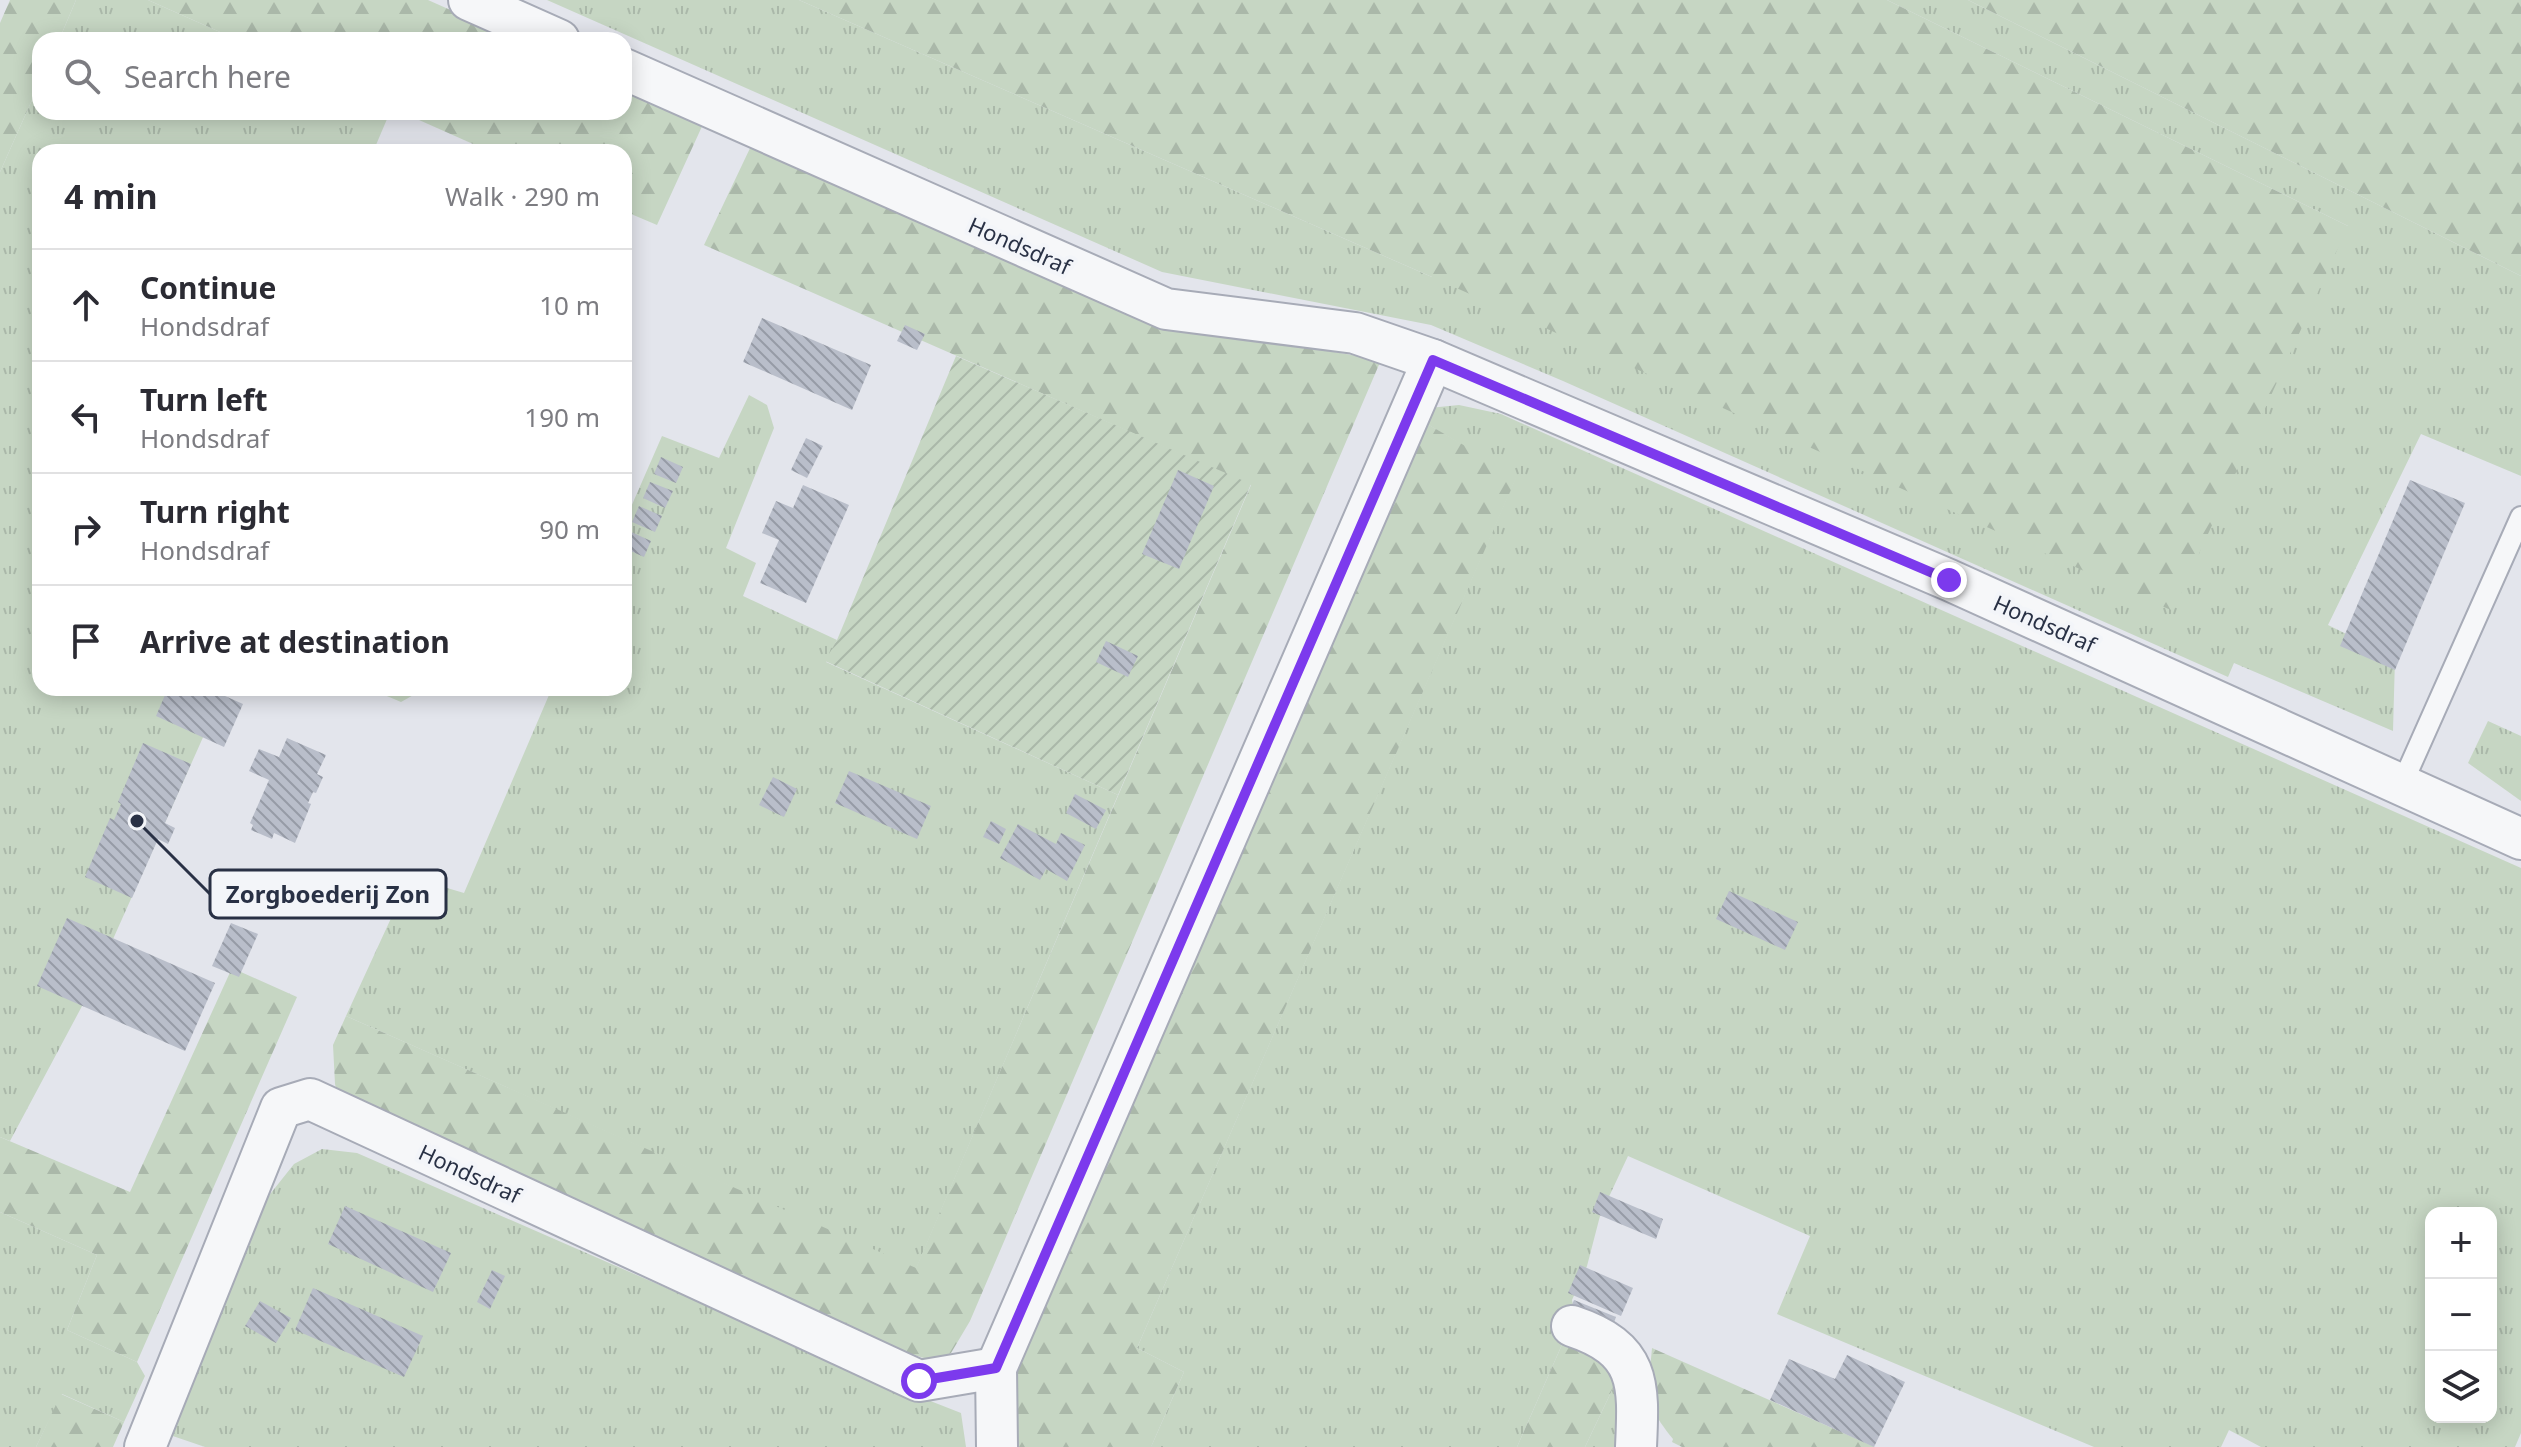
<!DOCTYPE html>
<html lang="en">
<head>
<meta charset="utf-8">
<style>
	:root { --surface:#fff; --page:#f2f2f3; --text:#2b2b33; --muted:#7c7c81; --line:#e1e1e2 }
	body { margin:0; font-family:"Noto Sans",sans-serif; background:var(--page); color:var(--text) }
	.controls { position:absolute; right:24px; bottom:24px; display:grid; overflow:hidden; border-radius:16px; box-shadow:0 4px 20px #0003 }
	.controls button { width:72px; height:72px; display:grid; place-items:center; padding:0; border:0; border-bottom:2px solid var(--line); background:var(--surface); color:var(--text); font:40px sans-serif }
	.stop { position:absolute; width:24px; height:24px; margin:-18px; border:6px solid #7c3aed; border-radius:50%; background:#fff }
	.stop.end { background:#7c3aed; border-color:#fff; box-shadow:0 2px 8px #0008 }
	.list { margin:0; padding:0; list-style:none }
	h2 { display:flex; justify-content:space-between; align-items:center; height:104px; margin:0; padding:0 32px; font-size:34px }
	h2 small { font-size:26px; font-weight:400; color:var(--muted) }
	.list li { display:grid; grid-template-columns:52px 1fr auto; gap:24px; align-items:center; box-sizing:border-box; height:112px; padding:0 32px; border-top:2px solid var(--line) }
	.list b { display:block; font-size:30px; white-space:nowrap }
	.list p { margin:0; font-size:26px; white-space:nowrap; color:var(--muted) }
	.list em { font-size:26px; font-style:normal; color:var(--muted) }
	.icon { flex:none; width:44px; height:44px; fill:none; stroke:currentColor; stroke-width:2; stroke-linecap:round; stroke-linejoin:round }
	.map { position:relative; flex:none; width:2521px; height:1447px; overflow:hidden }
	.search { position:absolute; background:var(--surface); box-shadow:0 4px 20px #0003; left:32px; top:32px; width:600px; height:88px; display:flex; align-items:center; gap:20px; box-sizing:border-box; padding:0 28px; border-radius:24px; color:var(--muted); font-size:30px }
	.panel { position:absolute; background:var(--surface); box-shadow:0 4px 20px #0003; left:32px; top:144px; width:600px; height:552px; border-radius:24px }
	.map>svg:first-child { display:block }
	.grass { fill:url(#grass-tufts); fill-rule:evenodd }
	.forest { fill:url(#forest-firs) }
	.garden { fill:url(#garden-furrows) }
	.building { fill:url(#building-back-hatch) }
	.lines { fill:none; stroke-linecap:round; stroke-linejoin:round }
	.lane-casing { stroke:#a7abb7; stroke-width:24 }
	.street-casing { stroke:#a7abb7; stroke-width:44 }
	.lane { stroke:#f6f7f9; stroke-width:20 }
	.street { stroke:#f6f7f9; stroke-width:40 }
	.route { stroke:#7c3aed; stroke-width:10 }
	.labels { text-anchor:middle; dominant-baseline:central; stroke-width:8; stroke-linejoin:round; paint-order:stroke }
	.street-label { font-size:22px; fill:#293145; stroke:#f3f5f9 }
	.leader { fill:none; stroke:#293145; stroke-width:3 }
	.callout-dot { fill:#293145; stroke:#f3f5f9; stroke-width:3 }
	.callout { fill:#f3f5f9; stroke:#293145; stroke-width:3 }
	.callout-label { font-size:24px; text-anchor:middle; font-weight:bold; fill:#293145 }
</style>
</head>
<body>
<div class="map">
<svg width="2521" height="1447" viewBox="0 0 2521 1447">
	<defs>
		<pattern id="grass-tufts" width="24" height="20" patternUnits="userSpaceOnUse" patternTransform="scale(2)"><rect width="24" height="20" fill="#c6d6c3"/><path d="M3 7l-1-3M5 7V3M7 7l1-3M15 17l-1-3M17 17v-4M19 17l1-3" fill="none" stroke="#aab8a9"/></pattern>
		<pattern id="forest-firs" width="22" height="20" patternUnits="userSpaceOnUse" patternTransform="scale(2)"><rect width="22" height="20" fill="#c6d6c3"/><path d="M5 1l3.5 6h-7zM16 11l3.5 6h-7z" fill="#aab8a9"/></pattern>
		<pattern id="garden-furrows" width="10" height="10" patternUnits="userSpaceOnUse" patternTransform="scale(2)"><rect width="10" height="10" fill="#c6d6c3"/><path d="M-1 1l2-2M0 10L10 0M9 11l2-2" fill="none" stroke="#aab8a9"/></pattern>
		<pattern id="building-back-hatch" width="6" height="6" patternUnits="userSpaceOnUse" patternTransform="scale(2)"><rect width="6" height="6" fill="#b9beca"/><path d="M-1 5l2 2M0 0l6 6M5-1l2 2" fill="none" stroke="#969ba6"/></pattern>
	</defs>
	<rect width="100%" height="100%" fill="#e3e5ec"/>
	<!-- grass -->
	<g class="grass">
		<polygon points="76,0 148,0 238,40 59,40"/>
		<polygon points="547,0 799,0 1432,277 2348,226 1887,0 1968,0 2521,276 2521,476 2421,434 2328,625 2395,658 2393,731 2234,663 2228,677 1563,381 1431,325 1162,272"/>
		<polygon points="40,82 40,112 390,112 373,152 40,152 40,688 225,688 89,993 10,1141 0,1137 0,172"/>
		<polygon points="749,395 767,405 774,428 726,548 756,563 743,596 837,640 826,662 1118,795 916,1269 346,1016 410,877 464,893 552,688 624,688 624,523 662,436 719,458"/>
		<path d="M1459 405 1501 414 2521 868V1433L2515 1447H2261L2229 1430 2221 1447H2094L1777 1314 1810 1236 1628 1156 1600 1216 1587 1266 1572 1300 1575 1315 1517 1447H1151L1184 1372 1137 1348 1516 477 1417 418 1429 408ZM2431 1213H2491V1417H2431Z"/>
		<polygon points="368,688 426,688 401,702"/>
		<polygon points="2488,721 2521,736 2521,801 2468,763"/>
		<polygon points="322,1149 357,1153 882,1382 961,1413 966,1447 205,1447 161,1432 267,1198 294,1164"/>
		<polygon points="0,1212 97,1255 67,1330 137,1362 145,1376 124,1422 62,1394 36,1447 0,1447"/>
		<polygon points="1614,1386 1624,1447 1585,1447"/>
	</g>
	<!-- forest -->
	<g class="forest">
		<polygon points="10,0 76,0 59,40 40,40 40,82 0,172 0,23"/>
		<polygon points="148,0 428,0 518,40 238,40"/>
		<polygon points="799,0 1887,0 2348,226 2173,611 1432,277"/>
		<polygon points="1968,0 2521,0 2521,276"/>
		<polygon points="624,87 704,122 657,225 624,211 624,152 491,152 401,112 624,112"/>
		<polygon points="752,144 1153,321 1381,360 970,1321 951,1353 934,1361 897,1350 339,1099 335,1084 333,1045 346,1016 916,1268 1251,485 704,245"/>
		<polygon points="1417,418 1517,476 1137,1348 1184,1372 1151,1447 1014,1447 1006,1394"/>
		<polygon points="232,968 297,997 137,1362 67,1330 97,1255 0,1212 0,1137 130,1192"/>
		<polygon points="1575,1315 1626,1337 1614,1386 1585,1447 1517,1447"/>
		<path d="M1652 1348 1875 1447H1682L1672 1442 1673 1439C1643 1402 1648 1393 1652 1348Z"/>
		<polygon points="61,1394 124,1422 113,1447 36,1447"/>
	</g>
	<!-- garden -->
	<polygon class="garden" points="956,356 1251,484 1118,795 825,661 837,640"/>
	<!-- building -->
	<g class="building">
		<polygon points="762,318 871,365 852,410 743,362"/>
		<polygon points="905,325 925,334 917,350 897,341"/>
		<polygon points="806,438 823,446 807,478 791,470"/>
		<polygon points="661,457 683,467 676,483 654,474"/>
		<polygon points="1178,470 1214,486 1179,569 1142,554"/>
		<polygon points="2410,480 2465,503 2395,670 2340,646"/>
		<polygon points="650,482 673,491 665,508 643,498"/>
		<polygon points="803,485 849,505 806,603 760,583 779,540 762,533 776,501 793,508"/>
		<polygon points="639,506 662,516 655,532 632,522"/>
		<polygon points="629,531 651,541 644,557 624,548"/>
		<polygon points="1106,641 1138,656 1128,677 1096,662"/>
		<polygon points="168,688 207,688 243,704 224,747 156,716"/>
		<polygon points="287,738 326,755 317,774 323,777 316,793 313,792 308,803 311,804 295,843 274,833 272,839 251,830 253,825 250,823 269,780 249,771 259,749 279,757"/>
		<polygon points="143,743 191,764 165,823 175,828 168,844 158,839 132,898 85,877 110,818 114,820 121,804 118,802"/>
		<polygon points="849,771 931,806 917,839 835,803"/>
		<polygon points="773,777 797,789 784,817 759,805"/>
		<polygon points="1075,794 1106,810 1096,829 1066,813"/>
		<polygon points="991,821 1006,829 999,844 983,837"/>
		<polygon points="1018,824 1056,844 1061,833 1085,845 1067,881 1046,869 1040,880 1000,858"/>
		<polygon points="1729,891 1798,922 1785,950 1716,919"/>
		<polygon points="67,918 215,983 185,1051 37,986"/>
		<polygon points="231,923 258,934 239,977 212,966"/>
		<polygon points="1600,1192 1663,1219 1656,1239 1592,1212"/>
		<polygon points="345,1206 451,1253 433,1292 328,1244"/>
		<polygon points="1580,1265 1633,1288 1621,1316 1568,1293"/>
		<polygon points="492,1270 505,1276 490,1309 477,1302"/>
		<polygon points="313,1288 423,1336 404,1377 295,1330"/>
		<polygon points="1574,1300 1616,1317 1611,1331 1568,1314"/>
		<polygon points="260,1301 291,1318 276,1343 245,1326"/>
		<polygon points="1847,1355 1905,1382 1874,1447 1770,1400 1789,1359 1835,1379"/>
	</g>
	<g class="lines">
		<defs>
			<polyline id="lane" points="2402,784 2521,517"/>
			<g id="street">
				<polyline points="469,0 559,40"/>
				<polyline points="624,69 1166,309 1355,333 1433,360 1949,580 2521,839"/>
				<path d="M1572 1326C1641 1349 1639 1383 1636 1447"/>
				<polyline points="996,1368 1433,360"/>
				<polyline points="145,1447 281,1108 310,1099 919,1381 996,1368 997,1447"/>
			</g>
		</defs>
		<!-- lane casing -->
		<use href="#lane" class="lane-casing"/>
		<!-- street casing -->
		<use href="#street" class="street-casing"/>
		<!-- lane -->
		<use href="#lane" class="lane"/>
		<!-- street -->
		<use href="#street" class="street"/>
	</g>
	<g class="lines">
		<!-- route -->
		<polyline class="route" points="919,1381 996,1368 1433,360 1949,580"/>
	</g>
	<g class="labels">
		<!-- street labels -->
		<g class="street-label">
			<text transform="translate(1020 245) rotate(24)">Hondsdraf</text>
			<text transform="translate(2045 623) rotate(24)">Hondsdraf</text>
			<text transform="translate(470 1173) rotate(25)">Hondsdraf</text>
		</g>
	</g>
	<!-- callouts -->
	<path class="leader" d="M137 821L210 894"/>
	<circle class="callout-dot" cx="137" cy="821" r="8"/>
	<rect class="callout" x="210" y="870" width="236" height="48" rx="8"/>
	<g class="callout-label">
		<text x="328" y="903">Zorgboederij Zon</text>
	</g>
</svg>
<div class="controls">
<button>+</button>
<button>−</button>
<button><svg class="icon" aria-label="layers" viewBox="0 0 24 24"><path d="M12 4l9 5-9 5-9-5zM3 14l9 5 9-5"/></svg></button>
</div>
<div class="stop" style="left:919px;top:1381px"></div>
<div class="stop end" style="left:1949px;top:580px"></div>
<div class="search"><svg class="icon" aria-label="search" viewBox="0 0 24 24"><circle cx="10" cy="10" r="6"/><path d="M15 15l6 6"/></svg>Search here</div>
<section class="panel">
<h2>4 min<small>Walk · 290 m</small></h2>
<ul class="list">
<li><svg class="icon" aria-label="ahead" viewBox="0 0 24 24"><path d="M12 20V5M6 11l6-6 6 6"/></svg><div><b>Continue</b><p>Hondsdraf</p></div><em>10 m</em></li>
<li><svg class="icon" aria-label="left" viewBox="0 0 24 24"><path d="M17 20v-9H6M10 6l-5 5 5 5"/></svg><div><b>Turn left</b><p>Hondsdraf</p></div><em>190 m</em></li>
<li><svg class="icon" aria-label="right" viewBox="0 0 24 24"><path d="M7 20v-9h11M14 6l5 5-5 5"/></svg><div><b>Turn right</b><p>Hondsdraf</p></div><em>90 m</em></li>
<li><svg class="icon" aria-label="arrive" viewBox="0 0 24 24"><path d="M6 21V4h12l-3 4 3 4H6"/></svg><div><b>Arrive at destination</b></div></li>
</ul>
</section>
</div>
</body>
</html>
